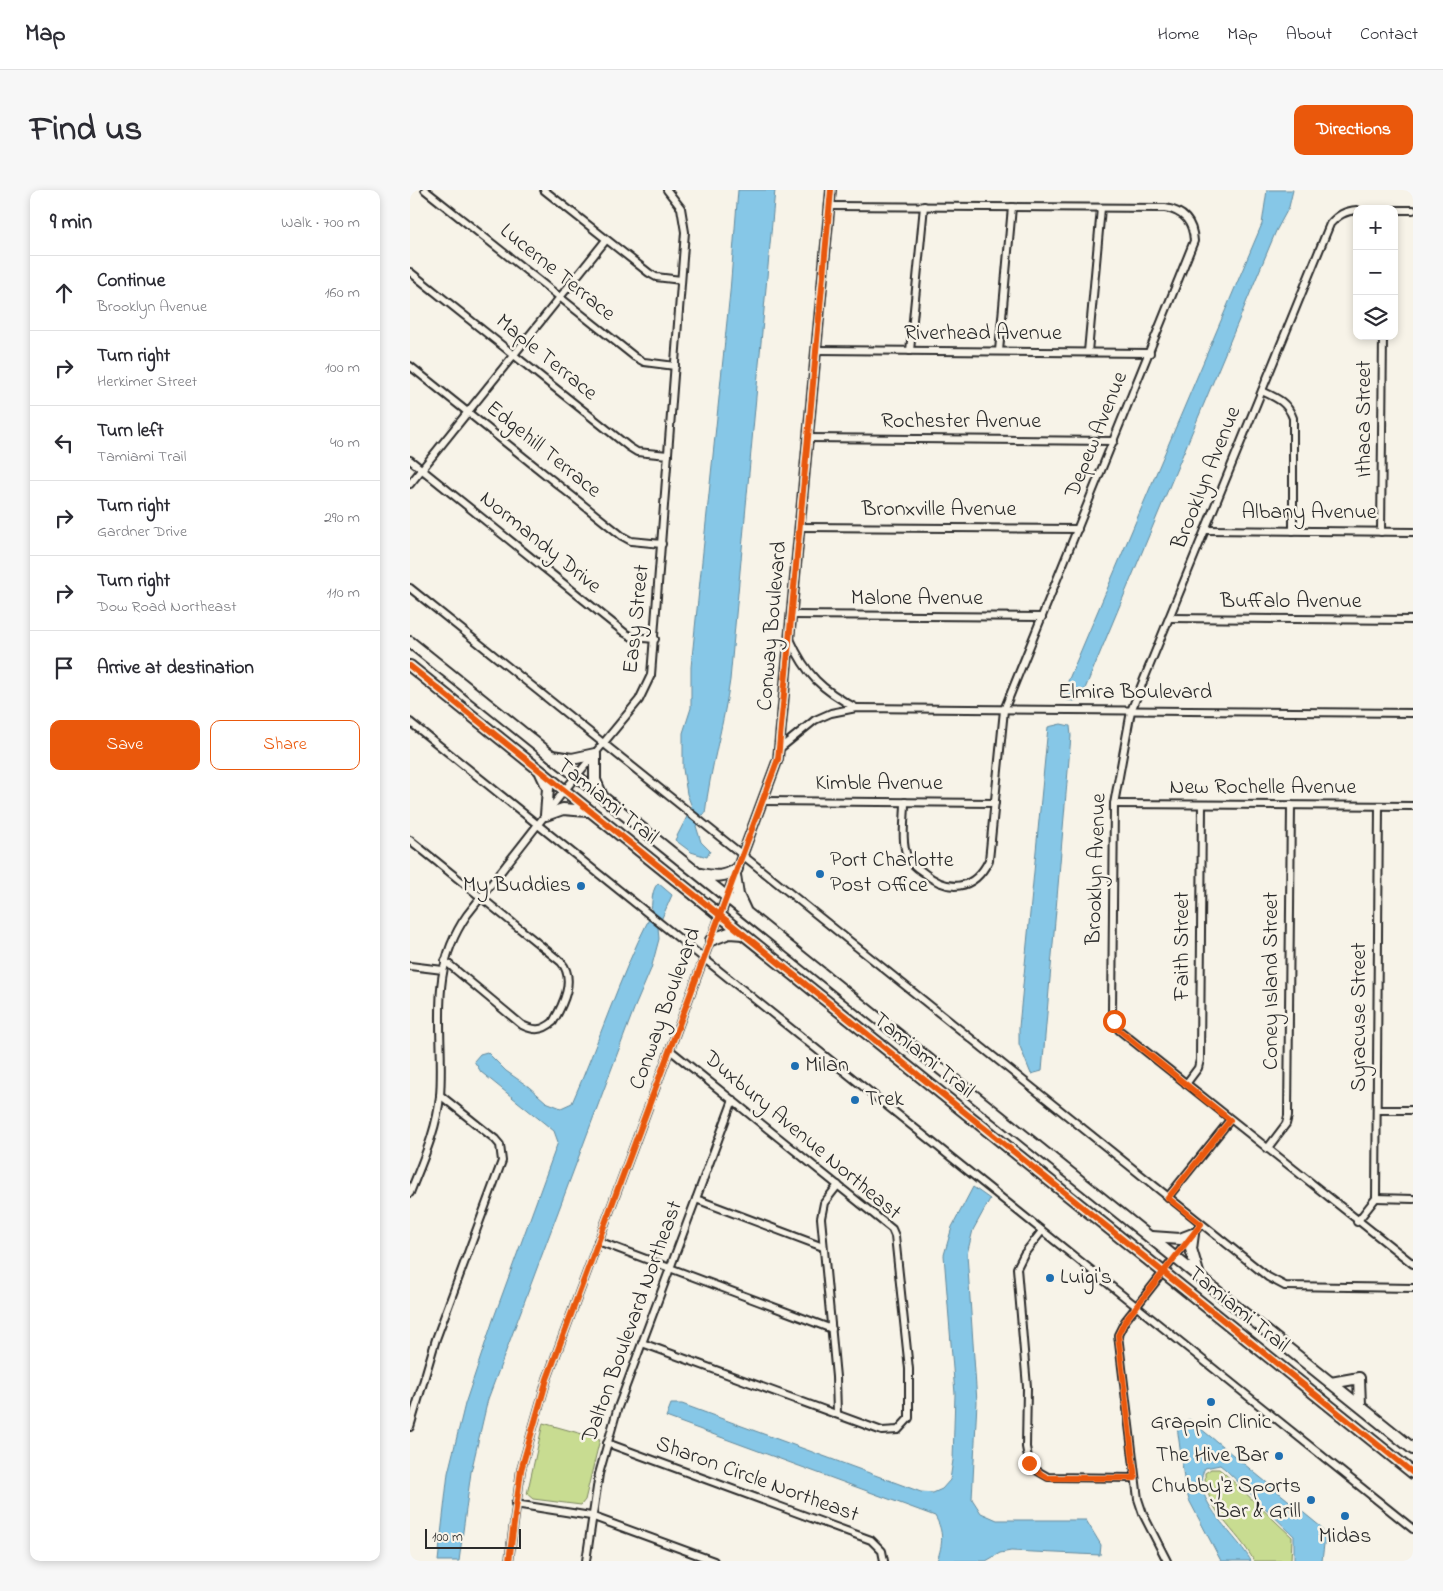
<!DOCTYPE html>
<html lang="en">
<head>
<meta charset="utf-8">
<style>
	:root { --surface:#fff; --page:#f7f7f7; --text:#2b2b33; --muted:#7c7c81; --line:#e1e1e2; --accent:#ea580c }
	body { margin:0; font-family:"Indie Flower",sans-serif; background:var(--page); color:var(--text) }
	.controls { position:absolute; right:15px; top:15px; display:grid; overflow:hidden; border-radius:10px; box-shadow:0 2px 8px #0003 }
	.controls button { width:45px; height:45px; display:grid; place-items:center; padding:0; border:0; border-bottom:1px solid var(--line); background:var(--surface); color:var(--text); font:25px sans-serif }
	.scale { position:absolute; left:15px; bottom:12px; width:96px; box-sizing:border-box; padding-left:5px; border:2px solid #2b2b2b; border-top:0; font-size:14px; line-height:18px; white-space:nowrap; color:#2b2b2b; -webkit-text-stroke:4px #f7f3e8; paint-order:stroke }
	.stop { position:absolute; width:15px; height:15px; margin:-11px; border:4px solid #ea580c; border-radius:50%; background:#fff }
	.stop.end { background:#ea580c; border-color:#fff; box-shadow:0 1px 5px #0008 }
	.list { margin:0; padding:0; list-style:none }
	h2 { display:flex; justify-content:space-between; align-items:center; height:65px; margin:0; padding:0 20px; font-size:21px }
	h2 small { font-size:16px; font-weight:400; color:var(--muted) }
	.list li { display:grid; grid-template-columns:32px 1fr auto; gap:15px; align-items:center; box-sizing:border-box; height:75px; padding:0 20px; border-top:1px solid var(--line) }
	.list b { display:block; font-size:19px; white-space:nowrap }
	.list p { margin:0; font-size:16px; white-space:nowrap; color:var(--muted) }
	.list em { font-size:16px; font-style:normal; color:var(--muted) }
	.actions { display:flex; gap:10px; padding:15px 20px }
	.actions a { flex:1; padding:11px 0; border:1px solid var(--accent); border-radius:10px; text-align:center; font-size:18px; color:var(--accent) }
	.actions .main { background:var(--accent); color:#fff }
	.icon { flex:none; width:28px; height:28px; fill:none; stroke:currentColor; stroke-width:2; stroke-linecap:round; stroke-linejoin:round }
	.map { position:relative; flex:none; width:1003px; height:1371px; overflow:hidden; border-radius:10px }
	header { display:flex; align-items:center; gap:30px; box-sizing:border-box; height:70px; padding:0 25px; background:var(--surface); border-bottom:1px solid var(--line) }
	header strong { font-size:24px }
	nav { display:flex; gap:28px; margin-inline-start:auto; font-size:18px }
	.intro { display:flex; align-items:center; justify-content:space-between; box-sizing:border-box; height:120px; padding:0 30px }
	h1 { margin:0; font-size:35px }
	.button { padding:12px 22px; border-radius:10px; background:var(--accent); color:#fff; font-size:18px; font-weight:700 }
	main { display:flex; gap:30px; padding:0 30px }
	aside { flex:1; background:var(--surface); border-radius:10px; box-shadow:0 2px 8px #0003 }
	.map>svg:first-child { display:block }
	.green { fill:#c8dc91; stroke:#7a845e }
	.water { fill:#86c7e7; stroke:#62899c }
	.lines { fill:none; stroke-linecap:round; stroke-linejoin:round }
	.street-casing { stroke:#2b2b2b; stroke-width:10 }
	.secondary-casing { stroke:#2b2b2b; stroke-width:12 }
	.primary-casing { stroke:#2b2b2b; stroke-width:14 }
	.street { stroke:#f7f3e8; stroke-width:6 }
	.secondary { stroke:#f7f3e8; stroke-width:9 }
	.primary { stroke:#f7f3e8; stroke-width:10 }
	.cycleway-casing { stroke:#f7f3e8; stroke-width:9 }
	.cycleway { stroke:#e8590c; stroke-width:6 }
	.route { stroke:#ea580c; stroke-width:6 }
	.poi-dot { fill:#1f6fb2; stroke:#f7f3e8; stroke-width:2 }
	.labels { text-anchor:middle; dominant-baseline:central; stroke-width:5; stroke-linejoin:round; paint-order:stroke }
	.street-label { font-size:22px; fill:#2b2b2b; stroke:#f7f3e8 }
	.poi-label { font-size:22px; fill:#2b2b2b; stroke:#f7f3e8; text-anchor:start }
</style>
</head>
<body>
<header>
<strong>Map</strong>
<nav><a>Home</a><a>Map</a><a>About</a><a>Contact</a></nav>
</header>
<div class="intro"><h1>Find us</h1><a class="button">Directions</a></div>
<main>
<aside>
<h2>9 min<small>Walk · 700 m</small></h2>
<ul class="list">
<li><svg class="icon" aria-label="ahead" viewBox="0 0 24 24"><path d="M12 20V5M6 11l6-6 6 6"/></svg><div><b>Continue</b><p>Brooklyn Avenue</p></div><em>160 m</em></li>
<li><svg class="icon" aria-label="right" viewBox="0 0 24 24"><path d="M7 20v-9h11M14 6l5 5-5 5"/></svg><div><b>Turn right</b><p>Herkimer Street</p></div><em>100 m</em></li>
<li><svg class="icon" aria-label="left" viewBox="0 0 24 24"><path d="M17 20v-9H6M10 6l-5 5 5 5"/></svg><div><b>Turn left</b><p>Tamiami Trail</p></div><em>40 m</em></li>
<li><svg class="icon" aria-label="right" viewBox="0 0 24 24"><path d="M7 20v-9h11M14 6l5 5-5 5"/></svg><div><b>Turn right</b><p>Gardner Drive</p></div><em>290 m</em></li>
<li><svg class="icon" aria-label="right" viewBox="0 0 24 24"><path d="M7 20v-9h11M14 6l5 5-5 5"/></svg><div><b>Turn right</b><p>Dow Road Northeast</p></div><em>110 m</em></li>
<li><svg class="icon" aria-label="arrive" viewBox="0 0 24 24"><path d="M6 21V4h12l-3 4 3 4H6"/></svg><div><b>Arrive at destination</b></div></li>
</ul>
<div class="actions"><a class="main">Save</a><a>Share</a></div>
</aside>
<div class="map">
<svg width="1003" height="1371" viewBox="0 0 1003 1371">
	<rect width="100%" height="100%" fill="#f7f3e8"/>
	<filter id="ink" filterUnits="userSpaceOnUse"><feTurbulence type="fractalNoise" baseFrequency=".02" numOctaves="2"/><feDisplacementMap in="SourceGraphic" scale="10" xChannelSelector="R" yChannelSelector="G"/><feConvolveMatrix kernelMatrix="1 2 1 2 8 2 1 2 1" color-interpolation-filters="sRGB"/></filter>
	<g filter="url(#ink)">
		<!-- green -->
		<g class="green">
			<polygon points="133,1233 190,1249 175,1310 171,1315 123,1309 117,1304"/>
			<path d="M801 1279H809L813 1282 882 1347 881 1371H844C828 1340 794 1321 795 1283Z"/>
		</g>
		<!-- water -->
		<g class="water">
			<path d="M328 0H365L320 490C314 535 300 578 295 624L292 625 286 636 291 652 300 661 297 667 281 662 265 650 282 617 277 604 273 579V543L281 518V477L320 102Z"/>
			<polygon points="857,0 883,0 879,17 866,41 672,506 664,511 657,510 653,503 852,34"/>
			<polygon points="651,534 660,536 661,546 632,881 621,884 609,854 609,837 638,537"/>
			<path d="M248 693 262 705 248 737 249 749 241 779 224 819 78 1209 61 1282 49 1371H28L38 1283 55 1214 83 1130 148 952 144 941 71 882 64 871 70 864 77 862 96 881 119 897 136 912 151 918 162 913C189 852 209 788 239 729 244 718 239 703 248 693Z"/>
			<path d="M563 997 580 1009 563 1040 557 1064 567 1212 562 1309 571 1323 587 1330H676L691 1355 690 1365 601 1361 590 1363 576 1371H527C533 1353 534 1342 525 1326L256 1227 261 1214H272L511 1302 523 1303 532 1299 540 1290 543 1270 545 1204 534 1065 542 1037Z"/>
			<path d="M779 1229 911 1337 915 1346 912 1371H884V1346L815 1279 810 1275 795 1278C778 1308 828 1346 841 1371H811L779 1310 775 1296 767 1236Z"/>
		</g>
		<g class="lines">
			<defs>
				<g id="street">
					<polyline points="15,0 225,167 234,172 265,176"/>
					<polyline points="134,0 239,83 246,87 271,90"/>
					<path d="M420 16 755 18C774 21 783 32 784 51L594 520 579 670C564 701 538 703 513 682 507 678 500 673 497 666 491 651 495 628 495 612"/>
					<path d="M947 20C935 21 928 25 920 34L721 521 704 614 702 821 704 831 709 840 1003 1074"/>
					<polyline points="984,20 1003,20"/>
					<polyline points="0,82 219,257 227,262 258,265"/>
					<polyline points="407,160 740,163"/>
					<polyline points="500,161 514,16"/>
					<polyline points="589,161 602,17"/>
					<polyline points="678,162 691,18"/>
					<polyline points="0,176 212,346 221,351 252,354"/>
					<path d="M852 201C867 208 877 212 883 228V341"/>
					<polyline points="398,248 704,251"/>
					<polyline points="0,270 215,443 222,447 245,449"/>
					<polyline points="0,294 196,50"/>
					<polyline points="390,337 668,339"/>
					<polyline points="795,340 1003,342"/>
					<polyline points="971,342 973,146"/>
					<polyline points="0,398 858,1087 875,1096 1003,1098"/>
					<polyline points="381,425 632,427"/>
					<polyline points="759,428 1003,430"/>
					<path d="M380 449C396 485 412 500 446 518"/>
					<polyline points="0,532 1003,1339"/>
					<polyline points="368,560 405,530 421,523 446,518 1003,523"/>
					<polyline points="353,611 585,613"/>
					<polyline points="704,614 1003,616"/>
					<path d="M0 650 151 772C166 789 153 815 143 832 132 841 124 841 112 835L35 771"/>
					<polyline points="0,776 33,780"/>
					<polyline points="776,894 788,878 790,870 792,615"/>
					<polyline points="967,920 1003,920"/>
					<polyline points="857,959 876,934 878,926 881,615"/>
					<path d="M0 1003C12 972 27 940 30 906 35 840 16 784 57 725L154 601 229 510 241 485 275 42 271 18 257 0"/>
					<polyline points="758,1007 820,930"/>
					<polyline points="966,1008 1003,1009"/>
					<polyline points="286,1009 413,1057"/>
					<polyline points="947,1032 966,1008 969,616"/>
					<polyline points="632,1041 614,1064 607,1078 617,1197 616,1257 619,1273 624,1279 638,1287 725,1288"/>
					<polyline points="188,1051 422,1139"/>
					<polyline points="232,1153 472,1241 488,1240 499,1228 499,1179 485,1046 482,1039 260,860"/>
					<polyline points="427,1224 426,1187 411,1028 414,1013 428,995"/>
					<polyline points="0,1237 26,1149 92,971 90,955 85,949 30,905"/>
					<polyline points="197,1253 461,1350 472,1361 474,1371"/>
					<polyline points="105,1314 181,1326 304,1371"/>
					<polyline points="99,1371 111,1280 137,1189 310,725"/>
					<polyline points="176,1371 189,1284 207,1220 323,910"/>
					<polyline points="757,1371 733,1324 728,1309 708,1145 715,1131 791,1034"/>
				</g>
				<polyline id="secondary" points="310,725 368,569 421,0"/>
				<g id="primary">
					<polyline points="0,452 1003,1259"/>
					<polyline points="0,476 1003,1283"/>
					<polyline points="142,566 162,569 185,564 185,590 192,606"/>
					<polyline points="131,583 138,598 136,625 153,619 177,621"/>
					<path d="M291 684C306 687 315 687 327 679"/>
					<polyline points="325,685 328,705 335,720"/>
					<polyline points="301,750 319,743 333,744"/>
					<polyline points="742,1047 770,1049 783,1044 781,1059 789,1086"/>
					<polyline points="921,1193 949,1188 950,1215"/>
				</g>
			</defs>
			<!-- street casing -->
			<use href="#street" class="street-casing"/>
			<!-- secondary casing -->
			<use href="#secondary" class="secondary-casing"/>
			<!-- primary casing -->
			<use href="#primary" class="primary-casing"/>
			<!-- street -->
			<use href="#street" class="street"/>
			<!-- secondary -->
			<use href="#secondary" class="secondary"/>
			<!-- primary -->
			<use href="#primary" class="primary"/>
			<defs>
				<g id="cycleway">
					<polyline points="0,476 1003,1283"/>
					<polyline points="99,1371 111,1280 137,1189 368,569 421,0"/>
				</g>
			</defs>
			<!-- cycleway casing -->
			<use href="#cycleway" class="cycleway-casing"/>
			<!-- cycleway -->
			<use href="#cycleway" class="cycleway"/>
		</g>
	</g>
	<g class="lines" filter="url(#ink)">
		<!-- route -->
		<polyline class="route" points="619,1273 631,1284 638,1288 725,1288 708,1145 715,1131 791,1034 758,1008 820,930 709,840 704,831"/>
	</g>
	<!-- markers -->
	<g class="poi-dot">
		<circle cx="410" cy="684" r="5"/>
		<circle cx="171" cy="696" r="5"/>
		<circle cx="385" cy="876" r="5"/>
		<circle cx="445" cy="910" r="5"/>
		<circle cx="640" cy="1088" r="5"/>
		<circle cx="801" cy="1212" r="5"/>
		<circle cx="869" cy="1266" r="5"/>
		<circle cx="901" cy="1310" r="5"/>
		<circle cx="935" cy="1326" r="5"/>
	</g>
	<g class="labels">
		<!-- street labels -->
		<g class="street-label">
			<text transform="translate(147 83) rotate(39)">Lucerne Terrace</text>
			<text x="573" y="144">Riverhead Avenue</text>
			<text transform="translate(136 168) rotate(39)">Maple Terrace</text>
			<text transform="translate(955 229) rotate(-90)">Ithaca Street</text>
			<text x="551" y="232">Rochester Avenue</text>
			<text transform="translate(687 245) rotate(-68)">Depew Avenue</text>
			<text transform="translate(133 260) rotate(39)">Edgehill Terrace</text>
			<text transform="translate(797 288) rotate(-68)">Brooklyn Avenue</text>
			<text x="529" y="320">Bronxville Avenue</text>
			<text x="899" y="323">Albany Avenue</text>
			<text transform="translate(130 353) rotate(39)">Normandy Drive</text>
			<text x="507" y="409">Malone Avenue</text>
			<text x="881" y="412">Buffalo Avenue</text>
			<text transform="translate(227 429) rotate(-84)">Easy Street</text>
			<text transform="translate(363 436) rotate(-85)">Conway Boulevard</text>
			<text x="725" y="503">Elmira Boulevard</text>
			<text x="469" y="594">Kimble Avenue</text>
			<text x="853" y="598">New Rochelle Avenue</text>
			<text transform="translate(197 612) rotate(39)">Tamiami Trail</text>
			<text transform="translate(687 679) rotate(-88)">Brooklyn Avenue</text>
			<text transform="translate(773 756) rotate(-90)">Faith Street</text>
			<text transform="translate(862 791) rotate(-90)">Coney Island Street</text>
			<text transform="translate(256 819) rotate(-70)">Conway Boulevard</text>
			<text transform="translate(950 827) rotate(-90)">Syracuse Street</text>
			<text transform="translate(513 866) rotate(39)">Tamiami Trail</text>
			<text transform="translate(392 946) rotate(40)">Duxbury Avenue Northeast</text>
			<text transform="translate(828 1120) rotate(39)">Tamiami Trail</text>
			<text transform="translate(223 1132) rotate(-70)">Dalton Boulevard Northeast</text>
			<text transform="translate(347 1290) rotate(20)">Sharon Circle Northeast</text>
		</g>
		<!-- poi labels -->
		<g class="poi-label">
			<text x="420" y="671">Port Charlotte<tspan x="420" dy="25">Post Office</tspan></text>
			<text x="161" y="696" text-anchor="end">My Buddies</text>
			<text x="395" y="876">Milan</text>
			<text x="455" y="910">Trek</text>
			<text x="650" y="1088">Luigi's</text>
			<text x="801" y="1233" text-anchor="middle">Grappin Clinic</text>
			<text x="859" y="1266" text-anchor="end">The Hive Bar</text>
			<text x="891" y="1297" text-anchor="end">Chubby'z Sports<tspan x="891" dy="25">Bar &amp; Grill</tspan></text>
			<text x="935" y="1347" text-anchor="middle">Midas</text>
		</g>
	</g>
</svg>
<div class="controls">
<button>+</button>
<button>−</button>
<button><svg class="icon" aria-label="layers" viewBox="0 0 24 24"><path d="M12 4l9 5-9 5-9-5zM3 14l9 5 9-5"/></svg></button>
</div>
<div class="scale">100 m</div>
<div class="stop" style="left:704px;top:831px"></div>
<div class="stop end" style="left:619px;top:1273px"></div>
</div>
</main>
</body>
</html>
